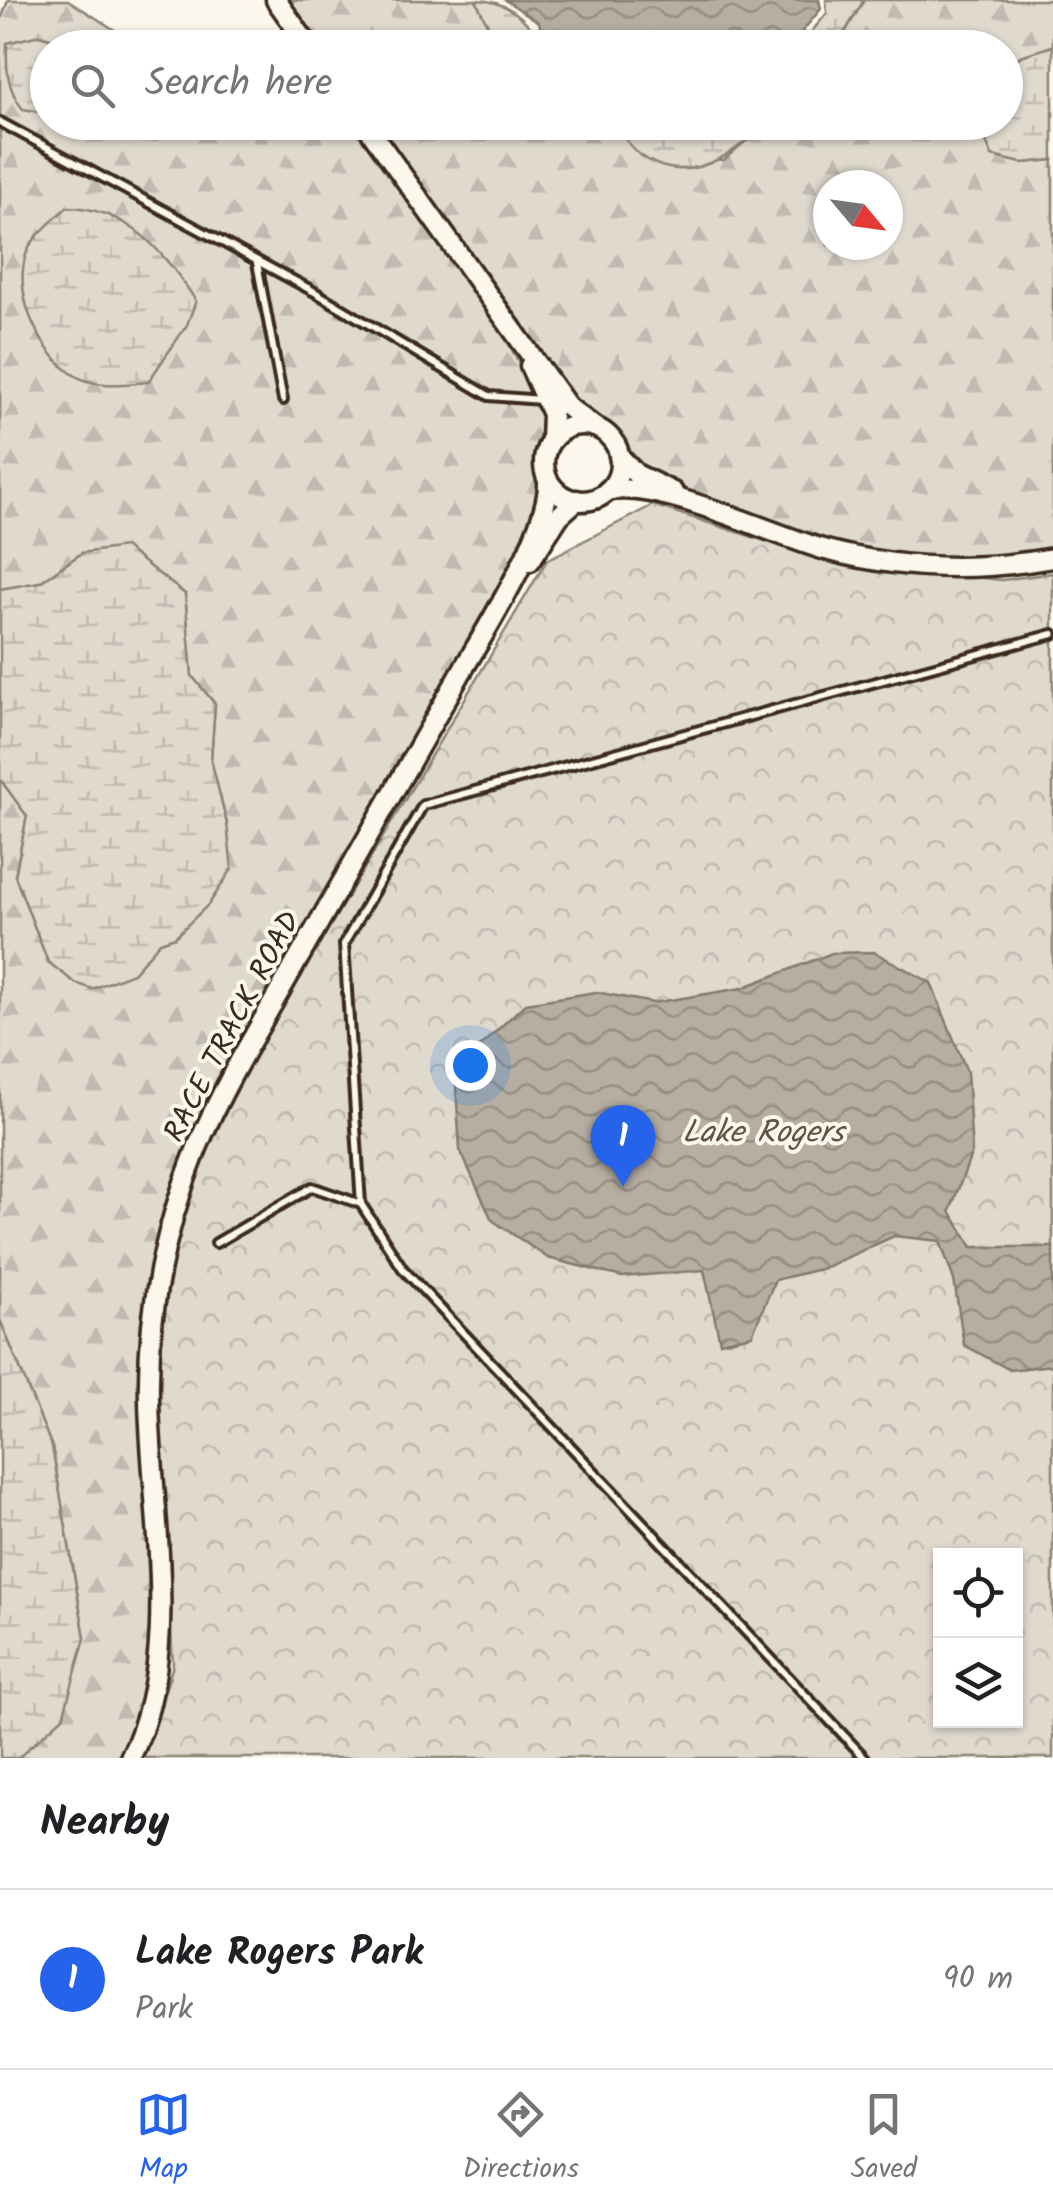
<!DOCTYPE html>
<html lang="en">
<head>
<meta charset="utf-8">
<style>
	:root { --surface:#fff; --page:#f6f6f6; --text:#202124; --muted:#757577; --line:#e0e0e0; --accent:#2563eb }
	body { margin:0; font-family:Kalam,sans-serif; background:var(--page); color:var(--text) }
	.controls { position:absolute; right:30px; bottom:30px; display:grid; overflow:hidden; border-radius:0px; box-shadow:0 2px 8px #0004 }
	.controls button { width:90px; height:90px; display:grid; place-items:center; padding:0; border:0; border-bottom:2px solid var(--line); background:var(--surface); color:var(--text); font:50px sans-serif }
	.compass { position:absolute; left:813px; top:170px; width:90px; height:90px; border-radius:50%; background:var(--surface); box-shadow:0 2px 8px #0004; rotate:119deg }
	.you { position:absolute; left:470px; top:1065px; width:35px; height:35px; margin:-25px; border:8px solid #fff; border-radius:50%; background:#1a73e8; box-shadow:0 0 0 15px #1a73e833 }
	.badge { display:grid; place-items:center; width:65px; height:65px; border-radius:50%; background:var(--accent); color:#fff; font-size:32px; font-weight:700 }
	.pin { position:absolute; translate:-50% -82px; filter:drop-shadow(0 2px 5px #0008) }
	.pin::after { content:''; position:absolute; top:52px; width:35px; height:30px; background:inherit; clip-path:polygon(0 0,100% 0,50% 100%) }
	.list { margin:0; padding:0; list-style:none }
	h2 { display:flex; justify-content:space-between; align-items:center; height:130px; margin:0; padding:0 40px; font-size:42px }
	h2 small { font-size:32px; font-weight:400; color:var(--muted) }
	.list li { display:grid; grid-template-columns:65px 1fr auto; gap:30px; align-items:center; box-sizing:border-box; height:180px; padding:0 40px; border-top:2px solid var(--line) }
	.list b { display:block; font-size:38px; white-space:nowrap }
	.list p { margin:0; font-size:32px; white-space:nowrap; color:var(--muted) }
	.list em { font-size:32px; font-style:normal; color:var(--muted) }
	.icon { flex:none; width:55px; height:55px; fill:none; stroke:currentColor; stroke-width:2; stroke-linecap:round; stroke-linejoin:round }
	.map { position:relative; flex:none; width:1053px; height:1758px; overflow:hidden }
	.search { position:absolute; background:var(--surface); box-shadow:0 2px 8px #0004; left:30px; right:30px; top:30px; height:110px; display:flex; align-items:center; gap:25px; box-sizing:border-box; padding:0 35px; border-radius:55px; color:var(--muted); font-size:38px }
	.sheet { height:310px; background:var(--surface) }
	nav { display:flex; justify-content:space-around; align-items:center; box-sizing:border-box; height:140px; border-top:2px solid var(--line); background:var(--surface); font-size:28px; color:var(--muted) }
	nav a { display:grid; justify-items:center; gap:5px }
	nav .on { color:var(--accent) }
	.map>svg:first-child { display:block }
	.forest { fill:url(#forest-firs); stroke:#8d8276; stroke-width:2.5; fill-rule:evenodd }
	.wetland { fill:url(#wetland-marsh); stroke:#8d8276; stroke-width:2.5 }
	.park { fill:url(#park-crowns); stroke:#8d8276; stroke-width:2.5; fill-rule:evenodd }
	.water { fill:url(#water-waves); stroke:#85796d; stroke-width:2.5 }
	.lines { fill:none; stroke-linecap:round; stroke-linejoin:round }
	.lane-casing { stroke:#3b2a1e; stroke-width:14 }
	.secondary-casing { stroke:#3b2a1e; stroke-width:25 }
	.lane { stroke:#fbf7ec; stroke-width:6 }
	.secondary { stroke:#fbf7ec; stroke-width:18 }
	.labels { text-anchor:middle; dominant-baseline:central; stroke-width:8; stroke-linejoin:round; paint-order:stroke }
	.street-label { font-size:30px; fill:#3b2a1e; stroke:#fbf7ec }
	.water-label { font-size:32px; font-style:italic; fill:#605246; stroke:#fbf7ec }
</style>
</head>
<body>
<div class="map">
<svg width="1053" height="1758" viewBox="0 0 1053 1758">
	<defs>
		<pattern id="forest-firs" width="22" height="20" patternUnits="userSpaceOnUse" patternTransform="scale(2.5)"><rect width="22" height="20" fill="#dfd9ce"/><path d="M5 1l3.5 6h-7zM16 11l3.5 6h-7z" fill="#c0bab0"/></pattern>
		<pattern id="wetland-marsh" width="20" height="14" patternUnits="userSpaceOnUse" patternTransform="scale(2.5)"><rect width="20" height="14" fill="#dfd9ce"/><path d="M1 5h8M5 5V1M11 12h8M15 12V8" fill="none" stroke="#c0bab0"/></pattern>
		<pattern id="park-crowns" width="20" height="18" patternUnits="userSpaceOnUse" patternTransform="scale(2.5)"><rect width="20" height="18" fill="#dfd9ce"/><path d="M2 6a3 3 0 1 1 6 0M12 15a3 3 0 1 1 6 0" fill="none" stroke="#c0bab0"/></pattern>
		<pattern id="water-waves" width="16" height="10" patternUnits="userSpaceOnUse" patternTransform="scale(2.5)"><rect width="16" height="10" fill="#b6aea2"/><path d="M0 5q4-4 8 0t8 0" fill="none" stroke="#958e83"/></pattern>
	</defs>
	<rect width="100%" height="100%" fill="#fbf7ec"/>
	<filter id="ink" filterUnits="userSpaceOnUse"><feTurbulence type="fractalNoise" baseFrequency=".01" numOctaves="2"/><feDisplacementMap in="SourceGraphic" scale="20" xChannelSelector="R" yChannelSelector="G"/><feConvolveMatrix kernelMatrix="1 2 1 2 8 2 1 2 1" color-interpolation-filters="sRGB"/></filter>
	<g filter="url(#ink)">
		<!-- forest -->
		<g class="forest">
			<polygon points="8,0 68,0 141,47 81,47 39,35 23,109 47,113 48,122 190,123 195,130 219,122 355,123 494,316 535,393 544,415 536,458 540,499 496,594 205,1111 141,1396 151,1640 145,1694 120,1758 18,1758 33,1742 85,1638 52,1447 0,1320 0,779 27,816 15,876 48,962 133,973 160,942 175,937 227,824 211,760 215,704 192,676 185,594 124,548 82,553 40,582 0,589 0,23"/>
			<polygon points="285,0 476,0 498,47 319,47"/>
			<polygon points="864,0 1053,0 1053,46 1021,56 1006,67 1006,48 836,48"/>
			<path d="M373 123H614L639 154 724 160 766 123H979L992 156 1022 163 1053 160V550C939 571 851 551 744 514 711 502 666 489 639 466 626 456 624 440 612 429 601 419 586 415 574 404ZM828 185H888V245H828Z"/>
		</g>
		<!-- wetland -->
		<g class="wetland">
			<path d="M476 0C504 0 526 17 539 40L558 37 574 47H498Z"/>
			<polygon points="826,0 864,0 836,47 799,47 827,13"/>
			<path d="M39 35 81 47 48 48 47 113 23 109C7 90 6 68 7 43Z"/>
			<polygon points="1053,46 1053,160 1022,163 992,156 979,123 1006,122 1006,67 1021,56"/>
			<path d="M614 123H766C733 156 685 189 639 154 629 147 621 132 614 123Z"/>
			<path d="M67 207C129 208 165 253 196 301L187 325 148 382C124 384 92 389 71 373 36 347 10 287 29 247 37 233 55 219 67 207Z"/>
			<polygon points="124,547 185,594 192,676 215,704 211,760 227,824 232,869 209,904 175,937 160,942 133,973 92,989 75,983 48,962 15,876 27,816 0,779 0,589 40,582 82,553"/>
			<polygon points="0,1320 52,1447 85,1638 63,1717 18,1758 0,1758"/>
		</g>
		<!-- park -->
		<path class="park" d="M653 505 831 562 1002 580 1053 573V1758H144L173 1665 157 1390 171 1252 214 1122 547 560ZM940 1556H1016V1720H940Z"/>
		<!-- water -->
		<g class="water">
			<polygon points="505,0 819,0 821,9 789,47 585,48 558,29 542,35 539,22"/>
			<polygon points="874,952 931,983 967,1072 972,1152 950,1211 972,1247 1053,1247 1053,1365 1010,1370 964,1345 954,1280 940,1241 894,1236 824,1268 775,1280 752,1335 720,1342 704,1270 622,1277 548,1258 492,1220 460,1150 455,1070 526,1003 596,992 653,1003 742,988 832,953"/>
		</g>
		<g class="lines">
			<defs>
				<g id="lane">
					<polyline points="0,122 313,291 489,396 541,400"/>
					<polyline points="257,263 283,400"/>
					<polyline points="216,1243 312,1187 361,1204"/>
					<polyline points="865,1758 403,1269 361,1204 344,944 423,805 1053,634"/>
				</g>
				<g id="secondary">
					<polyline points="276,0 310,48"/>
					<polyline points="364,122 568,407 593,426"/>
					<polyline points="530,366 552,414 551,440"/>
					<circle cx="582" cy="463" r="38"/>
					<polyline points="619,456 636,474 673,492"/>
					<path d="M607 491C658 479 772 535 826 550 902 570 976 572 1053 558"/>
					<polyline points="530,561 559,516 577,500"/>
					<path d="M130 1758C183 1656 151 1512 149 1400 147 1314 165 1227 197 1148 224 1083 262 1023 297 961 351 867 404 773 458 678 483 634 551 528 548 480"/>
				</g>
			</defs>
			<!-- lane casing -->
			<use href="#lane" class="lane-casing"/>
			<!-- secondary casing -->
			<use href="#secondary" class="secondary-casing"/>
			<!-- lane -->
			<use href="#lane" class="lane"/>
			<!-- secondary -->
			<use href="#secondary" class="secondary"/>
		</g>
	</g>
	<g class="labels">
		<!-- street labels -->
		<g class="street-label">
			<text transform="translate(233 1027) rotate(-62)">RACE TRACK ROAD</text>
		</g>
		<!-- water labels -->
		<g class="water-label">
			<text x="763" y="1133">Lake Rogers</text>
		</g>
	</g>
</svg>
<div class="controls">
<button><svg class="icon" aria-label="locate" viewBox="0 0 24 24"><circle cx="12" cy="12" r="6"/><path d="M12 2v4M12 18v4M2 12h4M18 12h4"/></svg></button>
<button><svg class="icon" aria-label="layers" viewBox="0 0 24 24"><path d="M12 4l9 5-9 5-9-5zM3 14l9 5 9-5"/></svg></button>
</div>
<svg class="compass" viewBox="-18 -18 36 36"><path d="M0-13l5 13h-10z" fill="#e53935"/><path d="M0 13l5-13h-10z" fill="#757577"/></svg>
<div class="you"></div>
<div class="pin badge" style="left:623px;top:1187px">1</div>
<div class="search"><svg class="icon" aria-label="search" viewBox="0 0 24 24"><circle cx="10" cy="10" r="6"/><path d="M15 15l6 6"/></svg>Search here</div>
</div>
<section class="sheet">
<h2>Nearby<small></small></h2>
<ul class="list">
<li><span class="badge">1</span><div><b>Lake Rogers Park</b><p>Park</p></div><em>90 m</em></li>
</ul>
</section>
<nav>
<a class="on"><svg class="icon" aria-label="map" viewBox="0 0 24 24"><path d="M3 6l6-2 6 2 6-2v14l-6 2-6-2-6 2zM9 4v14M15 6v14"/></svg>Map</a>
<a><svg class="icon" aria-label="directions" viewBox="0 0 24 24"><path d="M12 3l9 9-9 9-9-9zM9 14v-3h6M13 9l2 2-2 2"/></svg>Directions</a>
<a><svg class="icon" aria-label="saved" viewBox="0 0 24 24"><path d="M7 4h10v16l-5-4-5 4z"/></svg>Saved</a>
</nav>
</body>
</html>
